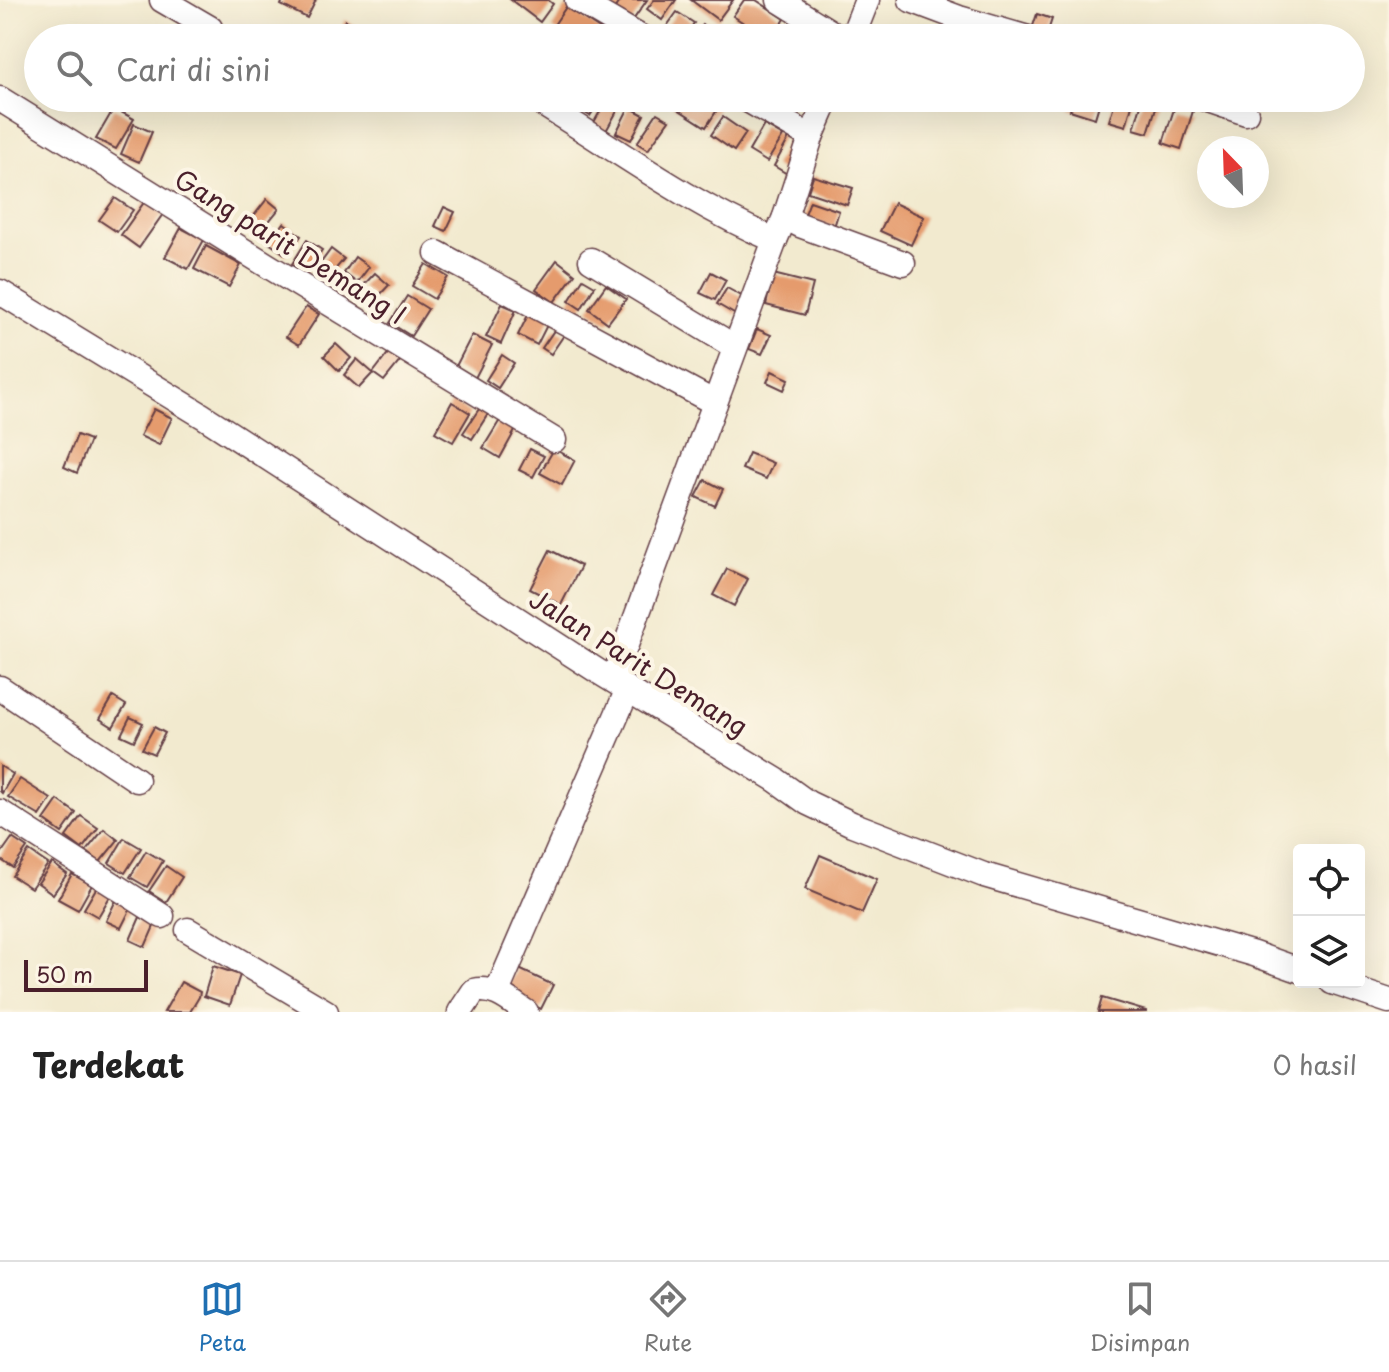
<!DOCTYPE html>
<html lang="id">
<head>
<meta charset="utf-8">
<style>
	:root { --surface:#fff; --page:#f2f2f2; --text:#222; --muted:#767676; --line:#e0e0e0; --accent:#1f6fb2 }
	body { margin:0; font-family:"Playpen Sans",sans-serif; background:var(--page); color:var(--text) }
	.controls { position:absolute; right:24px; bottom:24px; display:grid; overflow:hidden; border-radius:8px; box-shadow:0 8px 32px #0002 }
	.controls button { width:72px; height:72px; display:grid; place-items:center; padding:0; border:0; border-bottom:2px solid var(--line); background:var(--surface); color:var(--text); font:40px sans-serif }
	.compass { position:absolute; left:1197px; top:136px; width:72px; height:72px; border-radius:50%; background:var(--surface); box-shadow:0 8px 32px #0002; rotate:337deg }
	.scale { position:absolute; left:24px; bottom:20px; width:124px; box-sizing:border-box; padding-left:8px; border:4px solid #4a1f2b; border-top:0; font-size:22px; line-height:28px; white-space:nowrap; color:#4a1f2b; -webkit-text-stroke:6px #fcf5e5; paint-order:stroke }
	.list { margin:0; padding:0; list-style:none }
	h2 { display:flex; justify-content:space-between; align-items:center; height:104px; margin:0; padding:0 32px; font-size:34px }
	h2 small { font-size:26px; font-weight:400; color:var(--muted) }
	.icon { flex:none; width:44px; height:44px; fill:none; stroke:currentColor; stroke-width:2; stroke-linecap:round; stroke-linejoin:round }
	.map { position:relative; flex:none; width:1389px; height:1012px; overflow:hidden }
	.search { position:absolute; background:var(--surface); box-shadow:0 8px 32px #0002; left:24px; right:24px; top:24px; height:88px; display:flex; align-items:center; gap:20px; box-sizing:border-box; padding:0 28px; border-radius:44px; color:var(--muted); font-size:30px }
	.sheet { height:248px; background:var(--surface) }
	nav { display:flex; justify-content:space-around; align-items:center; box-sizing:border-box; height:112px; border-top:2px solid var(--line); background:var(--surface); font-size:22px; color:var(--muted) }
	nav a { display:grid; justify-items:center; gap:4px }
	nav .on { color:var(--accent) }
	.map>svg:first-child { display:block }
	.building { fill:#e59b6d }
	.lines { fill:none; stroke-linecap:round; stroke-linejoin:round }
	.minor-casing { stroke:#633d44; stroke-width:27 }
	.minor { stroke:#fff; stroke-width:24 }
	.labels { text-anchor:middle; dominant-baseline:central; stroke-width:8; stroke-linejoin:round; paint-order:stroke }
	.street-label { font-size:26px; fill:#4a1f2b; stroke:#fcf5e5 }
</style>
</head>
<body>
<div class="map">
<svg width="1389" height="1012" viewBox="0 0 1389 1012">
	<rect width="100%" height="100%" fill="#fcf5e5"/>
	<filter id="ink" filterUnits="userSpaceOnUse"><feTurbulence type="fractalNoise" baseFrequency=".0125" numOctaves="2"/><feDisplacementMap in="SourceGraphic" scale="16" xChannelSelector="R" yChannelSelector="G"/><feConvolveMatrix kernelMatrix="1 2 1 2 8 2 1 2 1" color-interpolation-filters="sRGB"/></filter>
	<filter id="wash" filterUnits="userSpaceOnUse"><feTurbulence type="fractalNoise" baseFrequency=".006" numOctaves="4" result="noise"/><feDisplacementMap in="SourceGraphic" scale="32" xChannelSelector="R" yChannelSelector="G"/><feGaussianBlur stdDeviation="1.8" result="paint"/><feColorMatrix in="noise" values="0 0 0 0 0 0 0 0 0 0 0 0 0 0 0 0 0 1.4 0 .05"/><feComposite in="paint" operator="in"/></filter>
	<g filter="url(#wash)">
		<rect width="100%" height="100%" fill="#f2eacf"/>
		<g id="blocks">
			<!-- building -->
			<g class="building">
				<polygon points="283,0 316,0 307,18 281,5"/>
				<polygon points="511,0 548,0 553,4 540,22"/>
				<polygon points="620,0 647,0 631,23 613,11"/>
				<polygon points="654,0 676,0 662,20 647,9"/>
				<polygon points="691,0 733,0 718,20"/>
				<polygon points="744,0 756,0 785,19 772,38 767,38 733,16"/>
				<polygon points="566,7 601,30 596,38 567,38 552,28"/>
				<polygon points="677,12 694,23 684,38 667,26"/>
				<polygon points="1037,14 1052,19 1047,34 1032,29"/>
				<polygon points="345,20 365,30 360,38 336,38"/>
				<polygon points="703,25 714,34 711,38 692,38"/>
				<polygon points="586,98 602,98 590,116 579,109"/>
				<polygon points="678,98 705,98 719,107 706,127 673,106"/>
				<polygon points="1074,98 1101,98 1095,118 1070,110"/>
				<polygon points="1116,98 1134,98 1126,126 1109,121"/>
				<polygon points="1143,98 1159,98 1148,133 1134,129"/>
				<polygon points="607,99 620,106 606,131 593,124"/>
				<polygon points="1175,106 1193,111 1181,149 1163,143"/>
				<polygon points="629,107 644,115 631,140 616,133"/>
				<polygon points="114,108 134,119 116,149 96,139"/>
				<polygon points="657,113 669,120 648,150 637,143"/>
				<polygon points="723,117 746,133 734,151 711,135"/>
				<polygon points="134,124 152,132 139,162 121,154"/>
				<polygon points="764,125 783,136 767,162 749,151"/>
				<polygon points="789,138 805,147 789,175 774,166"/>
				<polygon points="813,176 853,188 847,205 808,192"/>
				<polygon points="115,198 133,210 117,232 99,220"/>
				<polygon points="267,199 279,209 261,231 249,222"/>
				<polygon points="145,201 163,214 139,248 121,235"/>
				<polygon points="810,201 839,211 834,227 804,217"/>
				<polygon points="894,203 924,217 911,245 880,231"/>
				<polygon points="444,207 455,212 446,231 435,226"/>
				<polygon points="284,223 301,236 286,255 269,243"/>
				<polygon points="181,228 204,240 188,269 165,257"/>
				<polygon points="307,240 322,250 306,273 292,264"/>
				<polygon points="206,246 241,265 229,287 194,269"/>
				<polygon points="331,249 344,259 329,277 317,268"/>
				<polygon points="355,257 369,267 357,283 344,273"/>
				<polygon points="557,260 575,274 554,302 536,289"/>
				<polygon points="426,264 448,277 434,299 412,286"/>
				<polygon points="711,272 726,280 715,300 700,293"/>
				<polygon points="375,273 389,285 376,299 362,287"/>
				<polygon points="773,274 813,284 805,315 766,305"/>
				<polygon points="583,279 595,286 581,309 569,301"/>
				<polygon points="606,285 626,299 608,323 589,309"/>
				<polygon points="727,288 745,298 736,315 717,304"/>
				<polygon points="407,296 428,309 411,336 390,323"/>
				<polygon points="502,304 516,310 501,344 486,337"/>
				<polygon points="533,305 552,315 537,345 518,335"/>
				<polygon points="306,307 319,314 299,345 286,337"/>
				<polygon points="555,329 564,335 551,354 542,348"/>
				<polygon points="757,329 771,335 762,354 749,349"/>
				<polygon points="472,335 492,345 475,378 455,368"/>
				<polygon points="336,344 351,358 339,371 324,356"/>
				<polygon points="390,351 401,360 384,381 373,373"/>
				<polygon points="502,355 514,363 498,388 486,380"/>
				<polygon points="357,359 373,373 359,388 344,375"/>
				<polygon points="772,371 789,379 784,390 767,382"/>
				<polygon points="452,402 470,413 453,442 435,432"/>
				<polygon points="154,409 172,418 159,445 140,436"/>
				<polygon points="479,409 488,414 472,439 463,433"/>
				<polygon points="500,420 516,429 500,458 483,448"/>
				<polygon points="77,435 90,440 77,473 64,467"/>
				<polygon points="530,449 544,456 533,477 519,470"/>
				<polygon points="554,449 575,460 562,485 540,473"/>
				<polygon points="749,453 773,463 766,479 742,469"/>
				<polygon points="705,480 723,489 715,506 696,497"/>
				<polygon points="550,550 581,566 561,605 530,589"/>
				<polygon points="727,569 748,579 734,606 713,595"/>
				<polygon points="113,697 126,705 113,727 100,719"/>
				<polygon points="130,717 143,723 134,741 121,735"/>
				<polygon points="154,727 165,733 154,754 142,749"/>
				<polygon points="0,766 13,774 2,793 0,791"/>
				<polygon points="20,779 51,799 40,816 8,797"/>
				<polygon points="58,800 76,813 62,833 44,820"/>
				<polygon points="81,816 98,828 82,849 66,837"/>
				<polygon points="104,829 118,840 100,862 86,851"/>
				<polygon points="12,838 27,848 13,868 0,859 0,855"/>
				<polygon points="124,838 141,848 125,873 109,863"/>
				<polygon points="29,851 48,864 31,888 12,876"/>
				<polygon points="146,851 163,861 147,887 130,877"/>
				<polygon points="820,855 877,879 862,913 805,889"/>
				<polygon points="52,863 67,874 53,894 38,883"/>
				<polygon points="166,866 182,877 166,902 149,891"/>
				<polygon points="72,874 92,885 78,910 58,899"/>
				<polygon points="98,885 112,893 98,917 84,909"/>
				<polygon points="116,900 131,908 121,928 106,921"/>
				<polygon points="140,917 155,924 145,947 130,940"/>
				<polygon points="213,966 240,975 230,1005 204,996"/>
				<polygon points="517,968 553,985 541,1009 506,992"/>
				<polygon points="181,982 200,992 199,997 190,1012 164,1012"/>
				<polygon points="1102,998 1146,1011 1146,1012 1098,1012"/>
			</g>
		</g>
	</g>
	<g filter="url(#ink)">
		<use href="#blocks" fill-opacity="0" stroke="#633d44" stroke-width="2"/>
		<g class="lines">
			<defs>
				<g id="minor">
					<polyline points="162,0 210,28"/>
					<polyline points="577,0 642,38"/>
					<polyline points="779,0 840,38"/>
					<polyline points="911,0 959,18 1028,38"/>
					<polyline points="852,38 867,0"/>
					<polyline points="744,98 811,137"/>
					<polyline points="1202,98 1246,113"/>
					<polyline points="0,99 270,267 554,440"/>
					<path d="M541 103C617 150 692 205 775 240"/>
					<polyline points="785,217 800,225 903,263"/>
					<polyline points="437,253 715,403"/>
					<polyline points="591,260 735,347"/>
					<polyline points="0,292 203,416 599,672 776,780 808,803 852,824 984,875 1254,954 1299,970"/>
					<polyline points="613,680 775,240 785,217 811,137 828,98"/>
					<polyline points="0,688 137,780"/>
					<polyline points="0,812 162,916"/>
					<polyline points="188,930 326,1012"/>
					<polyline points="1332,982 1389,1001"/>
					<polyline points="497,992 628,689"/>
					<path d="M460 1012 474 991C494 986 510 1001 526 1012"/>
				</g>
			</defs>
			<!-- minor casing -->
			<use href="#minor" class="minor-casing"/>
			<!-- minor -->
			<use href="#minor" class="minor"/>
		</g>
	</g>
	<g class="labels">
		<!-- street labels -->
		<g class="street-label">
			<text transform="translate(291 246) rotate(32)">Gang parit Demang I</text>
			<text transform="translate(639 662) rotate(32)">Jalan Parit Demang</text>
		</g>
	</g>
</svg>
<div class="controls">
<button><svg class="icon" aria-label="locate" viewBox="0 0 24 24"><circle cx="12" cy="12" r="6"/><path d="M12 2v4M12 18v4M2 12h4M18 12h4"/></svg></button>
<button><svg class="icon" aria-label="layers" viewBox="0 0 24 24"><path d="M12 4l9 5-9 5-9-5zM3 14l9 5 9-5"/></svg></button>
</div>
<svg class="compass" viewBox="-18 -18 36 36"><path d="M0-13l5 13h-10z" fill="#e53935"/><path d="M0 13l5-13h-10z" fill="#767676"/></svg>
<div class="scale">50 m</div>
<div class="search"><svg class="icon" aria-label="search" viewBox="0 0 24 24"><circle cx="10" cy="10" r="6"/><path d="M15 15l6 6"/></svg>Cari di sini</div>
</div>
<section class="sheet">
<h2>Terdekat<small>0 hasil</small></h2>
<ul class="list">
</ul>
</section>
<nav>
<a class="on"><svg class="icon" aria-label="map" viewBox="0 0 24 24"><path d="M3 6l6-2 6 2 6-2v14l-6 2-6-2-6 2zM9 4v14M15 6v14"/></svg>Peta</a>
<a><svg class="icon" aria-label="directions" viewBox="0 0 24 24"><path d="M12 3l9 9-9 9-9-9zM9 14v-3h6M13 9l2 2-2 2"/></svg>Rute</a>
<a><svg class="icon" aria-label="saved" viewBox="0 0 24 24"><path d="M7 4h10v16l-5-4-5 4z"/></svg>Disimpan</a>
</nav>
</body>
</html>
